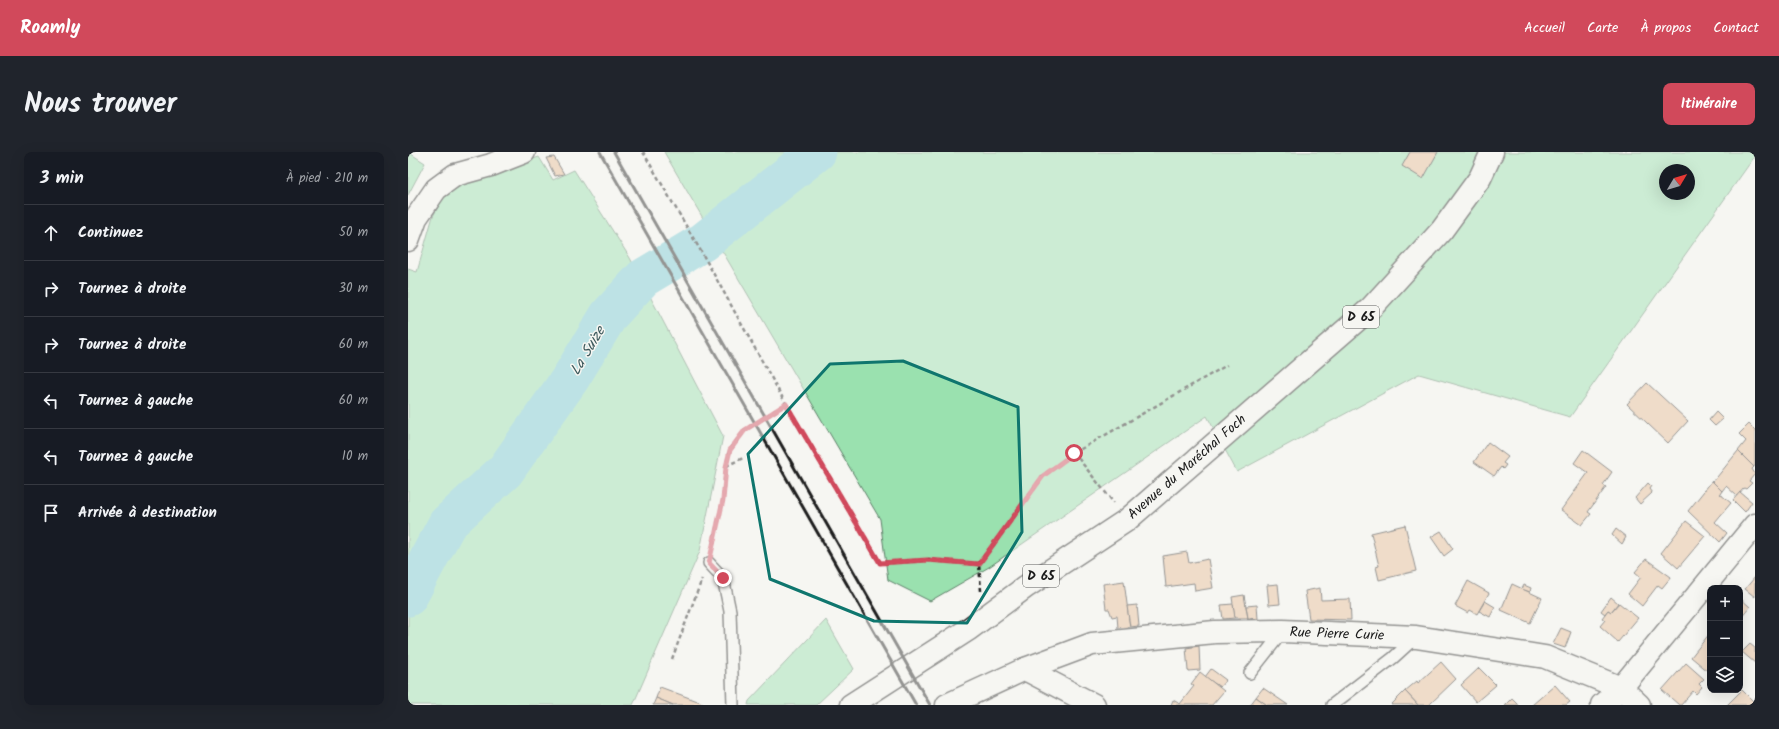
<!DOCTYPE html>
<html lang="fr">
<head>
<meta charset="utf-8">
<style>
	:root { --surface:#171b24; --page:#20242c; --text:#f1f3f6; --muted:#9ea1a6; --line:#363941; --accent:#d1495b }
	body { margin:0; font-family:Kalam,sans-serif; background:var(--page); color:var(--text) }
	.controls { position:absolute; right:12px; bottom:12px; display:grid; overflow:hidden; border-radius:8px; box-shadow:0 4px 16px #0002 }
	.controls button { width:36px; height:36px; display:grid; place-items:center; padding:0; border:0; border-bottom:1px solid var(--line); background:var(--surface); color:var(--text); font:20px sans-serif }
	.compass { position:absolute; left:1251px; top:12px; width:36px; height:36px; border-radius:50%; background:var(--surface); box-shadow:0 4px 16px #0002; rotate:52deg }
	.stop { position:absolute; width:12px; height:12px; margin:-9px; border:3px solid #d1495b; border-radius:50%; background:#fff }
	.stop.end { background:#d1495b; border-color:#fff; box-shadow:0 1px 4px #0008 }
	.list { margin:0; padding:0; list-style:none }
	h2 { display:flex; justify-content:space-between; align-items:center; height:52px; margin:0; padding:0 16px; font-size:17px }
	h2 small { font-size:13px; font-weight:400; color:var(--muted) }
	.list li { display:grid; grid-template-columns:26px 1fr auto; gap:12px; align-items:center; box-sizing:border-box; height:56px; padding:0 16px; border-top:1px solid var(--line) }
	.list b { display:block; font-size:15px; white-space:nowrap }
	.list em { font-size:13px; font-style:normal; color:var(--muted) }
	.icon { flex:none; width:22px; height:22px; fill:none; stroke:currentColor; stroke-width:2; stroke-linecap:round; stroke-linejoin:round }
	.map { position:relative; flex:none; width:1347px; height:553px; overflow:hidden; border-radius:8px }
	header { display:flex; align-items:center; gap:24px; box-sizing:border-box; height:56px; padding:0 20px; background:var(--accent); color:#fff }
	header strong { font-size:19px }
	nav { display:flex; gap:22px; margin-inline-start:auto; font-size:14px }
	.intro { display:flex; align-items:center; justify-content:space-between; box-sizing:border-box; height:96px; padding:0 24px }
	h1 { margin:0; font-size:28px }
	.button { padding:10px 18px; border-radius:8px; background:var(--accent); color:#fff; font-size:14px; font-weight:700 }
	main { display:flex; gap:24px; padding:0 24px }
	aside { flex:1; background:var(--surface); border-radius:8px; box-shadow:0 4px 16px #0002 }
	.map>svg:first-child { display:block }
	.green { fill:#9ae1af; stroke:#5b7e66; fill-rule:evenodd }
	.lines { fill:none; stroke-linecap:round; stroke-linejoin:round }
	.river { stroke:#79cad4; stroke-width:39 }
	.building { fill:#e7bc97; stroke:#1c1c1c }
	.lane-casing { stroke:#1c1c1c; stroke-width:14 }
	.street-casing { stroke:#1c1c1c; stroke-width:25 }
	.primary-casing { stroke:#1c1c1c; stroke-width:25 }
	.path { stroke:#1c1c1c; stroke-width:2.5; stroke-dasharray:4 3; stroke-linecap:butt }
	.lane { stroke:#f6f6f2; stroke-width:11 }
	.street { stroke:#f6f6f2; stroke-width:22 }
	.primary { stroke:#f6f6f2; stroke-width:22 }
	.rail { stroke:#1c1c1c; stroke-width:3 }
	.route { stroke:#d1495b; stroke-width:5 }
	.marked { fill:none; stroke:#0f766e; stroke-width:3; stroke-linejoin:round }
	.labels { text-anchor:middle; dominant-baseline:central; stroke-width:3; stroke-linejoin:round; paint-order:stroke }
	.shield { fill:#f6f6f2; stroke:#5d5d5c; stroke-width:1 }
	.shield-label { font-size:13px; font-weight:bold; fill:#1c1c1c }
	.street-label { font-size:14px; fill:#1c1c1c; stroke:#f6f6f2 }
	.water-label { font-size:15px; font-style:italic; fill:#3d595c; stroke:#f6f6f2 }
</style>
</head>
<body>
<header>
<strong>Roamly</strong>
<nav><a>Accueil</a><a>Carte</a><a>À propos</a><a>Contact</a></nav>
</header>
<div class="intro"><h1>Nous trouver</h1><a class="button">Itinéraire</a></div>
<main>
<aside>
<h2>3 min<small>À pied · 210 m</small></h2>
<ul class="list">
<li><svg class="icon" aria-label="ahead" viewBox="0 0 24 24"><path d="M12 20V5M6 11l6-6 6 6"/></svg><div><b>Continuez</b></div><em>50 m</em></li>
<li><svg class="icon" aria-label="right" viewBox="0 0 24 24"><path d="M7 20v-9h11M14 6l5 5-5 5"/></svg><div><b>Tournez à droite</b></div><em>30 m</em></li>
<li><svg class="icon" aria-label="right" viewBox="0 0 24 24"><path d="M7 20v-9h11M14 6l5 5-5 5"/></svg><div><b>Tournez à droite</b></div><em>60 m</em></li>
<li><svg class="icon" aria-label="left" viewBox="0 0 24 24"><path d="M17 20v-9H6M10 6l-5 5 5 5"/></svg><div><b>Tournez à gauche</b></div><em>60 m</em></li>
<li><svg class="icon" aria-label="left" viewBox="0 0 24 24"><path d="M17 20v-9H6M10 6l-5 5 5 5"/></svg><div><b>Tournez à gauche</b></div><em>10 m</em></li>
<li><svg class="icon" aria-label="arrive" viewBox="0 0 24 24"><path d="M6 21V4h12l-3 4 3 4H6"/></svg><div><b>Arrivée à destination</b></div></li>
</ul>
</aside>
<div class="map">
<svg width="1347" height="553" viewBox="0 0 1347 553">
	<rect width="100%" height="100%" fill="#f6f6f2"/>
	<filter id="ink" filterUnits="userSpaceOnUse"><feTurbulence type="fractalNoise" baseFrequency=".025" numOctaves="2"/><feDisplacementMap in="SourceGraphic" scale="8" xChannelSelector="R" yChannelSelector="G"/><feConvolveMatrix kernelMatrix="1 2 1 2 8 2 1 2 1" color-interpolation-filters="sRGB"/></filter>
	<g filter="url(#ink)">
		<!-- green -->
		<g class="green">
			<polygon points="0,0 17,11 0,43"/>
			<path d="M256 0H1347V4L1162 265 1011 222 829 320 799 264 581 415 522 449 480 428 472 367ZM1257 18H1281V42H1257Z"/>
			<polygon points="131,5 145,28 166,18 222,106 315,284 292,399 225,553 0,553 0,117 9,120 25,64 37,43 60,30"/>
			<polygon points="418,468 446,517 408,553 340,553 341,549"/>
		</g>
		<g class="lines">
			<!-- river -->
			<polyline class="river" points="0,445 39,372 97,319 162,227 201,163 235,126 295,90 409,0"/>
		</g>
		<!-- building -->
		<g class="building">
			<polygon points="1002,0 1030,0 1015,27 994,14"/>
			<polygon points="146,5 156,22 147,24 138,6"/>
			<polygon points="1239,231 1280,269 1260,291 1219,252"/>
			<polygon points="1308,260 1315,267 1307,274 1301,268"/>
			<polygon points="1341,272 1347,278 1347,313 1346,315 1330,299 1338,289 1331,282"/>
			<polygon points="1080,290 1100,305 1095,311 1098,313 1095,317 1093,315 1086,324 1066,310"/>
			<polygon points="1175,298 1204,320 1195,333 1198,335 1180,360 1183,362 1174,373 1153,358 1180,321 1166,311"/>
			<polygon points="1330,299 1346,315 1344,317 1347,322 1341,329 1344,331 1338,337 1336,336 1329,344 1318,334 1314,339 1305,330"/>
			<polygon points="1304,329 1314,339 1312,342 1323,351 1307,370 1319,381 1312,390 1280,359"/>
			<polygon points="1240,331 1243,334 1241,337 1244,341 1232,352 1227,346"/>
			<polygon points="1332,340 1344,350 1337,360 1325,348"/>
			<polygon points="1278,369 1297,384 1270,416 1253,401"/>
			<polygon points="997,373 1008,419 971,428 968,415 971,414 963,381"/>
			<polygon points="1208,377 1218,385 1214,392 1204,383"/>
			<polygon points="1033,379 1045,397 1036,404 1023,385"/>
			<polygon points="779,400 781,411 800,407 805,436 787,439 786,431 758,435 755,404"/>
			<polygon points="1238,407 1263,425 1254,436 1250,433 1234,454 1220,442 1233,425 1227,420"/>
			<polygon points="1347,425 1347,445 1337,437"/>
			<polygon points="716,429 722,475 710,476 709,464 704,465 701,457 698,457 695,432"/>
			<polygon points="1060,429 1081,441 1069,462 1062,458 1060,461 1047,454"/>
			<polygon points="870,432 872,452 861,453 859,433"/>
			<polygon points="1104,432 1134,446 1122,471 1093,458"/>
			<polygon points="1116,433 1123,436 1122,440 1114,437"/>
			<polygon points="912,436 913,448 942,447 943,468 901,467 897,439"/>
			<polygon points="836,443 840,466 827,466 824,445"/>
			<polygon points="1203,445 1210,451 1203,460 1200,458 1197,462 1193,459"/>
			<polygon points="1332,446 1342,455 1332,467"/>
			<polygon points="1077,449 1087,455 1082,465 1071,459"/>
			<polygon points="1211,451 1230,466 1210,490 1192,474 1197,468 1194,466 1200,458 1203,460"/>
			<polygon points="825,452 827,466 815,467 813,453"/>
			<polygon points="729,453 731,474 722,475 719,454"/>
			<polygon points="849,453 850,467 840,466 838,454"/>
			<polygon points="1153,476 1163,480 1157,496 1145,492"/>
			<polygon points="1302,481 1302,518 1301,520 1283,505"/>
			<polygon points="1342,492 1347,496 1347,511 1334,500"/>
			<polygon points="791,494 792,518 780,519 778,496"/>
			<polygon points="1033,510 1048,527 1021,553 1010,553 997,539 1009,529 1010,531"/>
			<polygon points="1278,511 1296,527 1291,532 1294,535 1288,542 1285,539 1273,553 1271,553 1254,538"/>
			<polygon points="1071,516 1088,533 1068,550 1053,533"/>
			<polygon points="803,517 818,528 812,535 797,525"/>
			<polygon points="792,520 816,539 804,553 763,553 765,548 772,552 786,534 783,532"/>
			<polygon points="1147,533 1162,550 1158,553 1124,553"/>
			<polygon points="252,535 295,551 294,553 265,553 248,546"/>
			<polygon points="855,536 880,553 859,553 848,545"/>
			<polygon points="1334,538 1347,551 1347,553 1319,553"/>
			<polygon points="997,539 1010,553 983,553"/>
			<polygon points="848,545 859,553 842,553"/>
			<polygon points="248,546 265,553 245,553"/>
			<polygon points="1104,546 1111,553 1097,553"/>
		</g>
		<g class="lines">
			<defs>
				<g id="lane">
					<polyline points="301,411 315,426 322,459 325,553"/>
					<polyline points="842,521 875,479"/>
					<polyline points="924,553 985,506 1008,485"/>
				</g>
				<g id="street">
					<polyline points="0,88 8,66 28,37 47,23 83,13 116,0"/>
					<polyline points="617,517 684,492 807,480 875,479 1008,485 1137,505 1213,536 1231,553"/>
					<polyline points="539,553 617,517 686,553"/>
					<polyline points="1194,553 1213,536 1347,373"/>
				</g>
				<polyline id="primary" points="443,553 561,477 619,434 719,368 963,156 1034,78 1072,26 1084,0"/>
			</defs>
			<!-- lane casing -->
			<use href="#lane" class="lane-casing"/>
			<!-- street casing -->
			<use href="#street" class="street-casing"/>
			<!-- primary casing -->
			<use href="#primary" class="primary-casing"/>
			<!-- path -->
			<g class="path">
				<polyline points="235,0 294,101 378,252 337,278 322,298 318,315 315,348 304,396"/>
				<polyline points="378,252 472,411 519,408 571,412"/>
				<polyline points="666,301 706,351"/>
				<polyline points="318,314 337,305"/>
				<polyline points="573,439 571,412 635,324 666,301 819,213"/>
				<polyline points="264,507 294,427"/>
			</g>
			<!-- lane -->
			<use href="#lane" class="lane"/>
			<!-- street -->
			<use href="#street" class="street"/>
			<!-- primary -->
			<use href="#primary" class="primary"/>
			<!-- rail -->
			<g class="rail">
				<polyline points="192,0 508,553"/>
				<polyline points="206,0 522,553"/>
			</g>
		</g>
	</g>
	<g class="lines" filter="url(#ink)">
		<!-- route -->
		<polyline class="route" points="315,426 301,411 315,348 318,315 322,298 337,278 378,252 472,411 519,408 571,412 635,324 666,301"/>
	</g>
	<!-- marked area -->
	<path d="M0 0H1347V553H0ZM495 209 610 255 614 380 559 471 466 469 362 427 340 302 422 212Z" fill="#f6f6f2" fill-opacity=".55" fill-rule="evenodd"/>
	<path class="marked" d="M495 209 610 255 614 380 559 471 466 469 362 427 340 302 422 212Z"/>
	<g class="labels">
		<!-- shield labels -->
		<g class="shield">
			<rect x="935" y="154" width="36" height="22" rx="3"/>
			<rect x="615" y="413" width="36" height="22" rx="3"/>
		</g>
		<g class="shield-label">
			<text x="953" y="165">D 65</text>
			<text x="633" y="424">D 65</text>
		</g>
		<!-- street labels -->
		<g class="street-label">
			<text transform="translate(779 315) rotate(-41)">Avenue du Maréchal Foch</text>
			<text transform="translate(929 482) rotate(2)">Rue Pierre Curie</text>
		</g>
		<!-- water labels -->
		<g class="water-label">
			<text transform="translate(180 199) rotate(-59)">La Suize</text>
		</g>
	</g>
</svg>
<div class="controls">
<button>+</button>
<button>−</button>
<button><svg class="icon" aria-label="layers" viewBox="0 0 24 24"><path d="M12 4l9 5-9 5-9-5zM3 14l9 5 9-5"/></svg></button>
</div>
<svg class="compass" viewBox="-18 -18 36 36"><path d="M0-13l5 13h-10z" fill="#e53935"/><path d="M0 13l5-13h-10z" fill="#9ea1a6"/></svg>
<div class="stop" style="left:666px;top:301px"></div>
<div class="stop end" style="left:315px;top:426px"></div>
</div>
</main>
</body>
</html>
